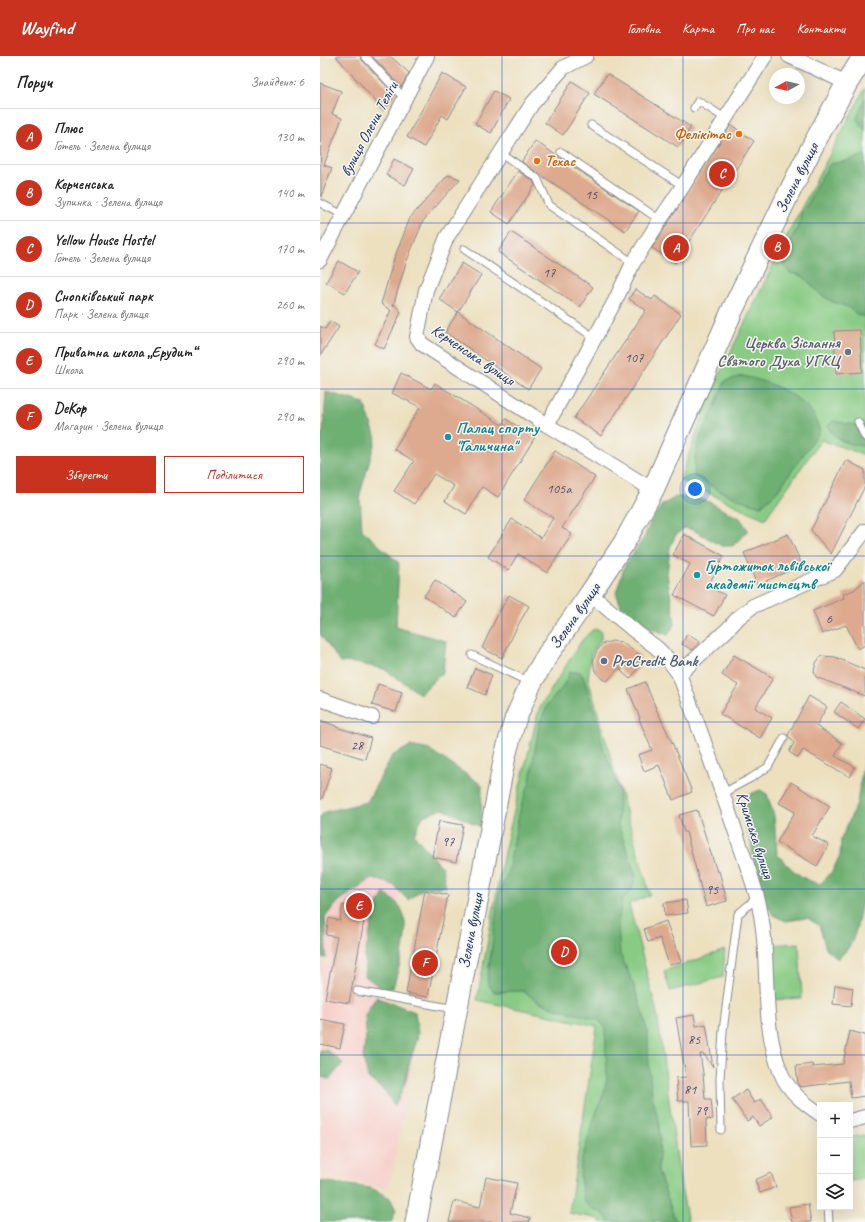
<!DOCTYPE html>
<html lang="uk">
<head>
<meta charset="utf-8">
<style>
	:root { --surface:#fff; --page:#f2f2f2; --text:#222; --muted:#767676; --line:#e0e0e0; --accent:#c8321e }
	body { margin:0; font-family:Caveat,sans-serif; background:var(--page); color:var(--text) }
	.controls { position:absolute; right:12px; bottom:12px; display:grid; overflow:hidden; border-radius:0px; box-shadow:0 4px 16px #0002 }
	.controls button { width:36px; height:36px; display:grid; place-items:center; padding:0; border:0; border-bottom:1px solid var(--line); background:var(--surface); color:var(--text); font:20px sans-serif }
	.compass { position:absolute; left:449px; top:12px; width:36px; height:36px; border-radius:50%; background:var(--surface); box-shadow:0 4px 16px #0002; rotate:262deg }
	.you { position:absolute; left:375px; top:433px; width:14px; height:14px; margin:-10px; border:3px solid #fff; border-radius:50%; background:#1a73e8; box-shadow:0 0 0 6px #1a73e833 }
	.badge { display:grid; place-items:center; width:26px; height:26px; border-radius:50%; background:var(--accent); color:#fff; font-size:13px; font-weight:700 }
	.pin { position:absolute; translate:-50% -50%; border:2px solid #fff; box-shadow:0 1px 4px #0006 }
	.list { margin:0; padding:0; list-style:none }
	h2 { display:flex; justify-content:space-between; align-items:center; height:52px; margin:0; padding:0 16px; font-size:17px }
	h2 small { font-size:13px; font-weight:400; color:var(--muted) }
	.list li { display:grid; grid-template-columns:26px 1fr auto; gap:12px; align-items:center; box-sizing:border-box; height:56px; padding:0 16px; border-top:1px solid var(--line) }
	.list b { display:block; font-size:15px; white-space:nowrap }
	.list p { margin:0; font-size:13px; white-space:nowrap; color:var(--muted) }
	.list em { font-size:13px; font-style:normal; color:var(--muted) }
	.actions { display:flex; gap:8px; padding:12px 16px }
	.actions a { flex:1; padding:9px 0; border:1px solid var(--accent); border-radius:0px; text-align:center; font-size:14px; color:var(--accent) }
	.actions .main { background:var(--accent); color:#fff }
	.icon { flex:none; width:22px; height:22px; fill:none; stroke:currentColor; stroke-width:2; stroke-linecap:round; stroke-linejoin:round }
	.map { position:relative; flex:none; width:545px; height:1166px; overflow:hidden }
	header { display:flex; align-items:center; gap:24px; box-sizing:border-box; height:56px; padding:0 20px; background:var(--accent); color:#fff }
	header strong { font-size:19px }
	nav { display:flex; gap:22px; margin-inline-start:auto; font-size:14px }
	main { display:flex }
	aside { flex:1; background:var(--surface) }
	.map>svg:first-child { display:block }
	.built { fill:#f7d0cb }
	.green { fill:#89cb84; stroke:#527d71 }
	.forest { fill:#6eaf72; stroke:#446f68 }
	.building { fill:#deaa8f }
	.lines { fill:none; stroke-linecap:round; stroke-linejoin:round }
	.lane-casing { stroke:#84888e; stroke-width:9 }
	.street-casing { stroke:#84888e; stroke-width:16 }
	.primary-casing { stroke:#84888e; stroke-width:23 }
	.lane { stroke:#fff; stroke-width:7 }
	.street { stroke:#fff; stroke-width:14 }
	.primary { stroke:#fff; stroke-width:21 }
	.grid { fill:none; stroke:#1d4ed8; stroke-width:1; stroke-opacity:0.55 }
	.food-dot { fill:#e8710a; stroke:#f6f6f2; stroke-width:1.5 }
	.worship-dot { fill:#6b7280; stroke:#f6f6f2; stroke-width:1.5 }
	.culture-dot { fill:#0f9aa8; stroke:#f6f6f2; stroke-width:1.5 }
	.service-dot { fill:#5c6f8a; stroke:#f6f6f2; stroke-width:1.5 }
	.labels { text-anchor:middle; dominant-baseline:central; stroke-width:3; stroke-linejoin:round; paint-order:stroke }
	.number-label { font-size:14px; fill:#4c4e6a }
	.street-label { font-size:16px; fill:#1b2f5e; stroke:#f6f6f2 }
	.food-label { font-size:16px; font-weight:bold; fill:#c56008; stroke:#f6f6f2; text-anchor:end }
	.worship-label { font-size:16px; font-weight:bold; fill:#5b616d; stroke:#f6f6f2; text-anchor:end }
	.culture-label { font-size:16px; font-weight:bold; fill:#0d838f; stroke:#f6f6f2; text-anchor:start }
	.service-label { font-size:16px; font-weight:bold; fill:#4e5e75; stroke:#f6f6f2; text-anchor:start }
</style>
</head>
<body>
<header>
<strong>Wayfind</strong>
<nav><a>Головна</a><a>Карта</a><a>Про нас</a><a>Контакти</a></nav>
</header>
<main>
<aside>
<h2>Поруч<small>Знайдено: 6</small></h2>
<ul class="list">
<li><span class="badge">A</span><div><b>Плюс</b><p>Готель · Зелена вулиця</p></div><em>130 m</em></li>
<li><span class="badge">B</span><div><b>Керченська</b><p>Зупинка · Зелена вулиця</p></div><em>140 m</em></li>
<li><span class="badge">C</span><div><b>Yellow House Hostel</b><p>Готель · Зелена вулиця</p></div><em>170 m</em></li>
<li><span class="badge">D</span><div><b>Снопківський парк</b><p>Парк · Зелена вулиця</p></div><em>260 m</em></li>
<li><span class="badge">E</span><div><b>Приватна школа „Ерудит“</b><p>Школа</p></div><em>290 m</em></li>
<li><span class="badge">F</span><div><b>DeKop</b><p>Магазин · Зелена вулиця</p></div><em>290 m</em></li>
</ul>
<div class="actions"><a class="main">Зберегти</a><a>Поділитися</a></div>
</aside>
<div class="map">
<svg width="545" height="1166" viewBox="0 0 545 1166">
	<rect width="100%" height="100%" fill="#f6f6f2"/>
	<filter id="ink" filterUnits="userSpaceOnUse"><feTurbulence type="fractalNoise" baseFrequency=".025" numOctaves="2"/><feDisplacementMap in="SourceGraphic" scale="8" xChannelSelector="R" yChannelSelector="G"/><feConvolveMatrix kernelMatrix="1 2 1 2 8 2 1 2 1" color-interpolation-filters="sRGB"/></filter>
	<filter id="wash" filterUnits="userSpaceOnUse"><feTurbulence type="fractalNoise" baseFrequency=".012" numOctaves="4" result="noise"/><feDisplacementMap in="SourceGraphic" scale="16" xChannelSelector="R" yChannelSelector="G"/><feGaussianBlur stdDeviation="0.9" result="paint"/><feColorMatrix in="noise" values="0 0 0 0 0 0 0 0 0 0 0 0 0 0 0 0 0 1.4 0 .05"/><feComposite in="paint" operator="in"/></filter>
	<g filter="url(#wash)">
		<rect width="100%" height="100%" fill="#ece0bf"/>
		<!-- built -->
		<g class="built">
			<polygon points="0,779 88,797 64,916 0,903"/>
			<polygon points="0,907 67,920 58,967 98,977 69,1133 0,1118"/>
		</g>
		<!-- green -->
		<g class="green">
			<polygon points="545,32 545,399 501,384 445,463 360,424 390,338 474,166"/>
			<polygon points="277,573 281,575 281,583 271,598 268,622 330,839 309,848 337,957 361,1131 368,1166 280,1166 280,1163 249,1157 277,970 157,944 184,796 219,653 262,584 272,574"/>
			<polygon points="479,887 482,942 451,944 449,889"/>
			<polygon points="405,894 403,921 350,935 344,915"/>
			<polygon points="545,1079 545,1123 530,1125 530,1081"/>
		</g>
		<!-- forest -->
		<g class="forest">
			<polygon points="545,42 545,74 541,70 537,63"/>
			<polygon points="545,99 545,261 538,259 528,251 513,246 500,238 483,220 470,217 463,209 465,194 479,169 481,157 489,146 496,130 510,108 526,105"/>
			<path d="M422 320C445 324 475 336 491 355 495 360 497 368 500 375L457 436 441 450C414 443 398 435 374 420L375 401 381 378 392 357 405 325Z"/>
			<polygon points="6,336 44,347 56,382 40,438 42,474 79,507 76,571 126,585 123,616 100,638 64,613 35,607 20,606 0,578 0,379 3,377"/>
			<path d="M514 365 529 368 543 370 545 368V390C531 389 512 385 508 369Z"/>
			<polygon points="356,441 371,441 390,446 405,455 420,462 428,474 413,490 402,490 373,474 364,472 355,480 350,492 347,518 355,567 348,579 330,572 305,553 301,550 296,537 305,509 324,482 331,465 342,449"/>
			<polygon points="250,616 260,616 263,620 279,669 282,688 291,711 299,735 298,768 316,821 311,835 302,844 298,866 300,898 313,927 324,961 328,980 329,1013 333,1045 339,1065 340,1084 338,1115 356,1166 290,1166 282,1157 271,1152 264,1146 260,1123 261,1106 274,1063 284,1036 287,1022 285,971 278,964 229,950 218,945 203,935 174,936 167,926 179,837 187,819 200,754 210,725 219,669 228,648 242,632"/>
			<polygon points="90,690 110,694 162,729 161,771 123,753 103,760 94,779 122,811 126,831 105,831 88,844 73,829 53,822 19,845 5,861 6,902 0,901 0,761 5,756 47,746 72,700"/>
			<path d="M545 696V836C539 852 538 878 529 891 526 895 522 899 518 903L506 893 499 869 487 862 466 865 453 859 445 845 436 818 431 787 425 768 422 750 430 738 440 734 447 738 454 760 457 798C470 812 481 824 500 828L512 816 520 799 521 783 537 747Z"/>
			<path d="M64 837C69 841 78 847 81 852 92 874 79 910 73 932L62 933 45 920V899L54 857Z"/>
			<polygon points="56,941 95,956 98,977 97,984 90,1004 86,1024 78,1044 74,1050 65,1035 48,1022 43,1001 46,980 45,959"/>
			<polygon points="0,994 7,994 23,1007 10,1023 0,1021"/>
			<polygon points="0,1125 51,1132 70,1142 76,1154 71,1166 0,1166"/>
		</g>
		<g id="blocks">
			<!-- building -->
			<g class="building">
				<polygon points="16,0 40,0 41,3 75,39 63,54"/>
				<polygon points="52,0 70,0 89,17 81,31"/>
				<polygon points="122,17 146,31 128,63 122,59 104,91 87,81"/>
				<polygon points="287,18 371,71 358,91 274,38"/>
				<polygon points="252,25 270,37 243,79 225,67"/>
				<polygon points="0,27 21,35 12,58 22,62 4,109 12,112 1,141"/>
				<polygon points="174,35 189,43 171,77 155,68"/>
				<polygon points="411,69 434,85 355,207 332,192"/>
				<polygon points="215,85 319,155 305,175 203,107 202,105"/>
				<polygon points="74,103 94,113 85,129 66,119"/>
				<polygon points="198,115 213,125 215,129 189,168 171,156"/>
				<polygon points="128,119 140,123 103,165 86,207 73,250 74,248 81,256 64,293 55,288 71,254 61,248 74,203 90,162"/>
				<polygon points="191,176 273,231 260,251 178,196"/>
				<polygon points="19,205 38,216 25,237 6,226"/>
				<polygon points="142,207 161,219 138,256 119,243"/>
				<polygon points="315,233 332,244 335,240 361,258 281,380 254,362 326,254 309,243"/>
				<polygon points="138,256 221,313 208,333 125,276"/>
				<polygon points="10,265 19,271 0,300 0,270 5,273"/>
				<polygon points="540,274 542,316 516,318 514,275"/>
				<polygon points="81,317 111,333 115,327 182,369 186,363 215,381 178,441 162,431 146,458 125,445 134,430 114,418 94,448 74,435 94,405 74,393 100,351 72,337"/>
				<polygon points="235,395 275,421 242,472 252,478 227,517 198,498 188,514 168,501 192,463 221,482 233,462 204,444"/>
				<polygon points="526,404 545,414 545,430 511,498 491,474"/>
				<polygon points="364,478 404,500 388,530 405,539 394,560 354,539 370,508 353,499"/>
				<polygon points="468,478 482,509 437,529 424,497"/>
				<polygon points="115,524 147,546 136,562 104,540"/>
				<polygon points="545,524 545,589 538,593 526,569 502,578 493,555 524,542 523,538 534,534"/>
				<polygon points="189,539 209,550 197,571 182,602 162,592 177,560"/>
				<polygon points="367,578 380,586 372,594 362,588"/>
				<polygon points="292,585 301,586 321,600 319,602 323,606 310,623 302,616 300,611 287,625 282,623 275,615 273,605 276,596 282,588"/>
				<polygon points="414,599 453,622 435,652 452,662 440,682 400,658 418,629 402,619"/>
				<polygon points="501,600 515,601 545,614 545,640 496,621 494,615 496,607"/>
				<polygon points="155,612 172,619 165,639 147,631"/>
				<polygon points="325,626 337,655 352,686 372,736 353,744 339,709 324,715 318,699 332,694 319,663 320,662 308,633"/>
				<polygon points="58,628 82,636 76,656 52,649"/>
				<polygon points="489,640 507,651 496,670 522,687 515,700 535,711 530,721 483,694 478,702 469,696 474,687 468,679"/>
				<polygon points="521,646 545,663 538,673 514,656"/>
				<polygon points="0,664 16,670 16,671 51,682 45,703 0,689"/>
				<polygon points="0,708 12,712 2,743 0,743"/>
				<polygon points="471,726 510,750 492,780 509,789 497,810 457,786 475,756 459,747"/>
				<polygon points="377,754 397,816 399,815 407,845 386,851 366,776 364,776 359,759"/>
				<polygon points="119,765 143,769 136,806 112,801"/>
				<polygon points="105,834 128,839 108,941 86,937"/>
				<polygon points="366,844 368,857 345,860 344,847"/>
				<polygon points="23,849 46,854 29,947 5,943 17,881 6,879 9,862 20,865"/>
				<polygon points="346,865 361,906 349,909 340,882 328,886 324,873"/>
				<polygon points="515,929 533,932 531,950 513,948"/>
				<polygon points="374,959 376,970 386,968 393,1011 384,998 380,998 383,1017 385,1043 391,1043 393,1063 386,1064 387,1089 371,1090 369,1045 358,1045 356,1022 366,1021 356,962"/>
				<polygon points="0,963 25,968 20,992 0,988"/>
				<polygon points="530,975 545,979 545,1040 531,1042 529,1025 480,1031 478,1028 476,1010 492,1008 493,1011 523,1008"/>
				<polygon points="426,1034 434,1047 441,1043 453,1061 439,1070 433,1061 427,1065 412,1043"/>
				<polygon points="451,1117 456,1131 440,1137 435,1124"/>
				<polygon points="166,1121 197,1127 190,1157 210,1162 209,1166 129,1166 134,1145 160,1151"/>
				<polygon points="488,1148 491,1166 472,1166 469,1151"/>
			</g>
		</g>
	</g>
	<g filter="url(#ink)">
		<use href="#blocks" fill-opacity="0" stroke="#84888e" stroke-width="1"/>
		<g class="lines">
			<defs>
				<g id="lane">
					<polyline points="45,0 85,43"/>
					<polyline points="374,52 378,45 405,62"/>
					<polyline points="271,69 363,130"/>
					<polyline points="241,96 340,164"/>
					<polyline points="181,97 217,122 229,149 313,207"/>
					<polyline points="0,147 23,159"/>
					<polyline points="144,193 275,282"/>
					<polyline points="538,366 545,381"/>
					<polyline points="152,599 209,626"/>
					<polyline points="403,737 431,722 448,711 464,682"/>
					<polyline points="37,935 135,953"/>
					<polyline points="401,1074 400,1023 403,975 418,858 437,842"/>
					<polyline points="508,1151 509,1166"/>
				</g>
				<g id="street">
					<polyline points="266,0 243,12 212,48 127,181 106,234 97,281 102,288 227,369 333,434"/>
					<polyline points="469,0 527,27"/>
					<polyline points="0,204 107,0"/>
					<polyline points="227,369 295,245 313,207 340,164 363,130 445,0"/>
					<path d="M270 538 316 576 337 592 347 602 359 618C380 674 400 729 419 786 425 804 432 822 437 841 453 899 438 961 461 1017 469 1036 484 1047 500 1058"/>
					<polyline points="359,618 407,574 419,561 433,550 515,514 545,475"/>
					<polyline points="0,643 52,661"/>
					<polyline points="530,1065 545,1061"/>
				</g>
				<polyline id="primary" points="96,1166 185,700 195,664 211,627 228,598 270,538 304,487 333,434 412,255 467,141 492,91 527,27 544,0"/>
			</defs>
			<!-- lane casing -->
			<use href="#lane" class="lane-casing"/>
			<!-- street casing -->
			<use href="#street" class="street-casing"/>
			<!-- primary casing -->
			<use href="#primary" class="primary-casing"/>
			<!-- lane -->
			<use href="#lane" class="lane"/>
			<!-- street -->
			<use href="#street" class="street"/>
			<!-- primary -->
			<use href="#primary" class="primary"/>
		</g>
	</g>
	<!-- grid -->
	<path class="grid" d="M182 0V1166M363 0V1166M0 167H545M0 333H545M0 500H545M0 666H545M0 833H545M0 999H545"/>
	<!-- markers -->
	<g class="food-dot">
		<circle cx="419" cy="78" r="4"/>
		<circle cx="217" cy="105" r="4"/>
	</g>
	<circle class="worship-dot" cx="528" cy="296" r="4"/>
	<g class="culture-dot">
		<circle cx="128" cy="381" r="4"/>
		<circle cx="377" cy="519" r="4"/>
	</g>
	<circle class="service-dot" cx="284" cy="605" r="4"/>
	<g class="labels">
		<!-- number labels -->
		<g class="number-label">
			<text x="271" y="138">15</text>
			<text x="229" y="216">17</text>
			<text x="314" y="301">107</text>
			<text x="239" y="432">105а</text>
			<text x="509" y="562">6</text>
			<text x="37" y="689">28</text>
			<text x="128" y="785">97</text>
			<text x="392" y="833">95</text>
			<text x="374" y="983">85</text>
			<text x="370" y="1033">81</text>
			<text x="381" y="1054">79</text>
		</g>
		<!-- street labels -->
		<g class="street-label">
			<text transform="translate(49 73) rotate(-62)">вулиця Олени Теліги</text>
			<text transform="translate(477 122) rotate(-63)">Зелена вулиця</text>
			<text transform="translate(153 299) rotate(34)">Керченська вулиця</text>
			<text transform="translate(255 560) rotate(-55)">Зелена вулиця</text>
			<text transform="translate(435 779) rotate(72)">Кримська вулиця</text>
			<text transform="translate(151 875) rotate(-79)">Зелена вулиця</text>
		</g>
		<!-- food labels -->
		<g class="food-label">
			<text x="411" y="78">Фелікітас</text>
			<text x="225" y="105" text-anchor="start">Техас</text>
		</g>
		<!-- worship labels -->
		<g class="worship-label">
			<text x="520" y="287">Церква Зіслання<tspan x="520" dy="18">Святого Духа УГКЦ</tspan></text>
		</g>
		<!-- culture labels -->
		<g class="culture-label">
			<text x="136" y="372">Палац спорту<tspan x="136" dy="18">"Галичина"</tspan></text>
			<text x="385" y="510">Гуртожиток львівської<tspan x="385" dy="18">академії мистецтв</tspan></text>
		</g>
		<!-- service labels -->
		<g class="service-label">
			<text x="292" y="605">ProCredit Bank</text>
		</g>
	</g>
</svg>
<div class="controls">
<button>+</button>
<button>−</button>
<button><svg class="icon" aria-label="layers" viewBox="0 0 24 24"><path d="M12 4l9 5-9 5-9-5zM3 14l9 5 9-5"/></svg></button>
</div>
<svg class="compass" viewBox="-18 -18 36 36"><path d="M0-13l5 13h-10z" fill="#e53935"/><path d="M0 13l5-13h-10z" fill="#767676"/></svg>
<div class="you"></div>
<div class="pin badge" style="left:356px;top:192px">A</div>
<div class="pin badge" style="left:457px;top:191px">B</div>
<div class="pin badge" style="left:402px;top:118px">C</div>
<div class="pin badge" style="left:244px;top:896px">D</div>
<div class="pin badge" style="left:39px;top:850px">E</div>
<div class="pin badge" style="left:105px;top:907px">F</div>
</div>
</main>
</body>
</html>
